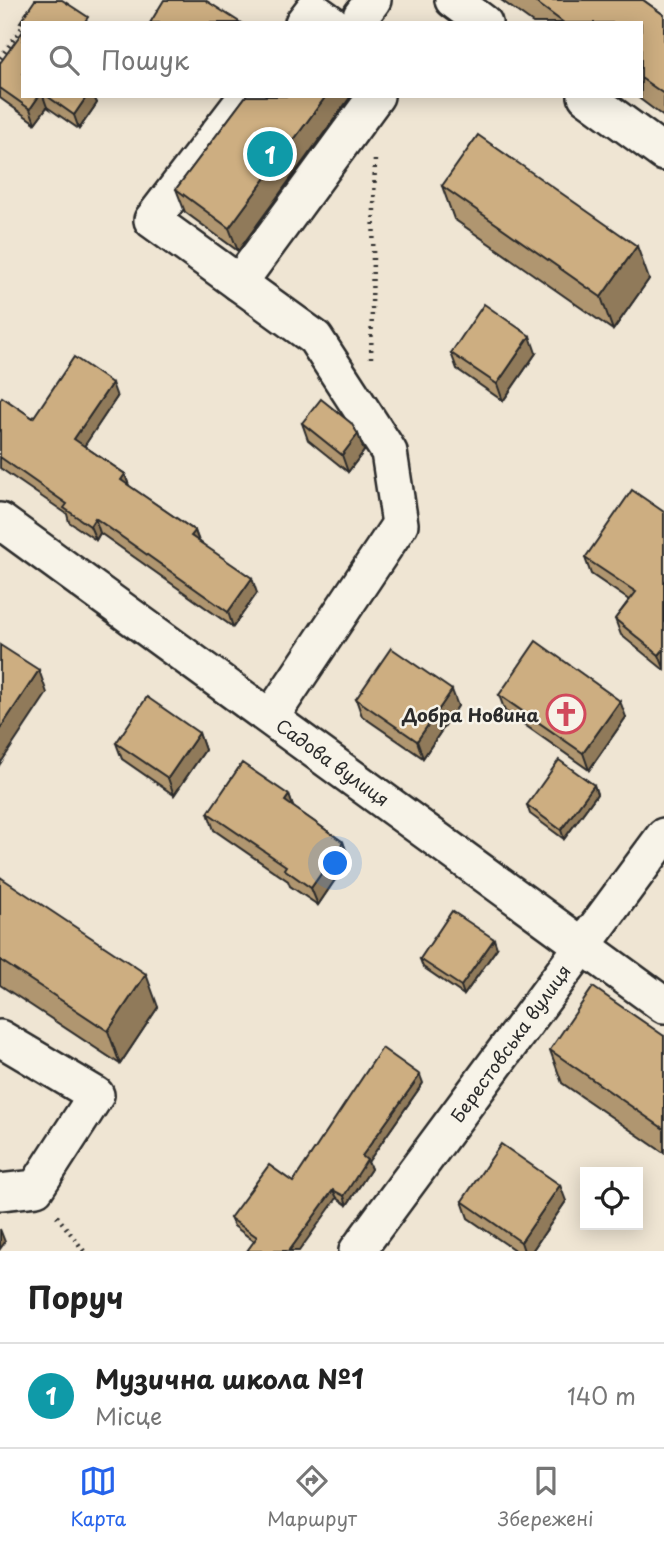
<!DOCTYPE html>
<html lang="uk">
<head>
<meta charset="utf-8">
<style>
	:root { --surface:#fff; --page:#f6f6f6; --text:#222; --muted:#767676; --line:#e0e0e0; --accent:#2563eb }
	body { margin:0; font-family:"Playpen Sans",sans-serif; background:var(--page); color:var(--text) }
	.controls { position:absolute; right:21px; bottom:21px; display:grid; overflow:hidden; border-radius:0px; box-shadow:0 4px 18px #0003 }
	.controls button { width:63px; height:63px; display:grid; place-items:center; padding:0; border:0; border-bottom:2px solid var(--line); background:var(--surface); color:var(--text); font:35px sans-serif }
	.you { position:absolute; left:336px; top:864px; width:24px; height:24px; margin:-18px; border:5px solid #fff; border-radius:50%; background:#1a73e8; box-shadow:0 0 0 10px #1a73e833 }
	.badge { display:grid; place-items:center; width:46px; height:46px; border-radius:50%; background:var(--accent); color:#fff; font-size:23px; font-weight:700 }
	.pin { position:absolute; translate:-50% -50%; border:4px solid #fff; box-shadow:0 2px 7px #0006 }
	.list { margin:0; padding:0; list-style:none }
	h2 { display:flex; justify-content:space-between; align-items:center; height:91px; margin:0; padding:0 28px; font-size:30px }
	h2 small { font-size:23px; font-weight:400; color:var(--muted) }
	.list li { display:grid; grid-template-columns:46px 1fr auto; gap:21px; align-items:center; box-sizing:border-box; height:105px; padding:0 28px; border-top:2px solid var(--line) }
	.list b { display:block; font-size:26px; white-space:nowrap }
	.list p { margin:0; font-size:23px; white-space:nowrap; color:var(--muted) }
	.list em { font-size:23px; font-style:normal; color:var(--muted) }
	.icon { flex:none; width:38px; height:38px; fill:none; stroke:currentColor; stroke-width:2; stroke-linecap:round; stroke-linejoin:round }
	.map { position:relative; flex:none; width:664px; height:1251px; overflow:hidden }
	.search { position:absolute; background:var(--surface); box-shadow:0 4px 18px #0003; left:21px; right:21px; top:21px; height:77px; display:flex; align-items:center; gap:18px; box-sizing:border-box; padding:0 24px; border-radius:0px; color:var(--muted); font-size:26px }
	.sheet { height:196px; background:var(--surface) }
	nav { display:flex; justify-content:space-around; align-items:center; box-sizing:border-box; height:98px; border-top:2px solid var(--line); background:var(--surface); font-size:19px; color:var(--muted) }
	nav a { display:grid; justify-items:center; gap:4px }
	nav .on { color:var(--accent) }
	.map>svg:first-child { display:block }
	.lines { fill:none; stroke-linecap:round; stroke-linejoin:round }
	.minor-casing { stroke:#2b2b2b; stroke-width:40 }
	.path { stroke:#2b2b2b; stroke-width:4.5; stroke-dasharray:2 5; stroke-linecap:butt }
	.minor { stroke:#f7f3e8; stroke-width:35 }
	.wall { fill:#b0966f; stroke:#2b2b2b; stroke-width:2 }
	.shaded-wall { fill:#907a5a; stroke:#2b2b2b; stroke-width:2 }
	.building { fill:#cdae81; stroke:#2b2b2b; stroke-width:2 }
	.labels { text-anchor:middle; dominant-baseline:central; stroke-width:5; stroke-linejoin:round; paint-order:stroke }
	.poi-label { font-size:18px; font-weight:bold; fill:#2b2b2b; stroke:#f7f3e8; text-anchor:end }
	.street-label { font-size:18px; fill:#2b2b2b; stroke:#f7f3e8 }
</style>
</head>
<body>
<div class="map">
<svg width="664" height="1251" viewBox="0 0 664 1251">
	<rect width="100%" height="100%" fill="#efe5d3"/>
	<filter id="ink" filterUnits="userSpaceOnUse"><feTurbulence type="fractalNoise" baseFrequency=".0143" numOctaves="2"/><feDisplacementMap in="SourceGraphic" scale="14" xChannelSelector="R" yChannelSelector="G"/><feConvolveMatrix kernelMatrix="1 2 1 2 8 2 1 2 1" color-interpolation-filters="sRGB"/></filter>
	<g filter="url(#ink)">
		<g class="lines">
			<defs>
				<g id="minor">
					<polyline points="453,0 484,23"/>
					<polyline points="361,16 373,0"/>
					<polyline points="303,23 313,10 331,23"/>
					<polyline points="247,96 152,220 315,338 389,452 400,524 271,717"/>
					<polyline points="586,96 664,153"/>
					<polyline points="239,283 376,96"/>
					<polyline points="0,521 664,1005"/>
					<polyline points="0,1038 96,1095 36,1188 0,1192"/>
					<polyline points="357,1251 664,836"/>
				</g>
			</defs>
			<!-- minor casing -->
			<use href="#minor" class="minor-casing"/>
			<!-- path -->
			<g class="path">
				<polyline points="0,58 23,26"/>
				<polyline points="371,358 375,157"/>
				<polyline points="57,1216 84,1251"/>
			</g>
			<!-- minor -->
			<use href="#minor" class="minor"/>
		</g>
		<!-- wall -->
		<g class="wall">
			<polygon points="501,0 643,0 664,15 664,117 636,96 641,96 641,23 533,23"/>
			<polygon points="0,63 23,96 97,96 95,99 97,103 79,129 47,107 35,123 0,98"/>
			<polygon points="246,96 238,251 185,212 176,189"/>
			<polygon points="442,186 649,279 613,330 454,219"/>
			<polygon points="451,353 536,353 503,401 457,369"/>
			<polygon points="117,397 84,446 125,474 129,486 195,531 199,541 257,593 233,627 100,533 96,540 69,522 67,514 0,468 0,400 33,418"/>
			<polygon points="302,423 358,434 364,451 348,472 308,440"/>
			<polygon points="664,512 664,670 621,635 615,619 629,600 591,574 585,558"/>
			<polygon points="499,695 626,717 589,770 505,711"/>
			<polygon points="356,699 458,706 423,758 362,716"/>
			<polygon points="199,733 205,750 174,795 122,759 116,743"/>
			<polygon points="594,785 597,794 564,839 530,814 527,805"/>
			<polygon points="289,795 293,807 343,842 349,859 318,905 290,886 288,881 214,830 208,813"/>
			<polygon points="0,877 158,1007 120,1064 0,985"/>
			<polygon points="497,948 464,995 423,967 420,959"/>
			<polygon points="664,1036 664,1153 562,1083 550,1050"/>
			<polygon points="423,1083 368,1162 371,1169 347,1205 337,1198 254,1241 234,1226 230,1218 293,1182"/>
			<polygon points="462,1201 566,1201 532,1251 516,1251 468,1218"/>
		</g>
		<!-- shaded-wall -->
		<g class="shaded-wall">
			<polygon points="39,96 43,96 47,107 35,123 30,109"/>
			<polygon points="87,96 97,96 95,99 97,103 79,129 74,115"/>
			<polygon points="326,96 351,96 238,251 229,228"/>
			<polygon points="637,246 649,279 613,330 601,297"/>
			<polygon points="530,336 536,353 503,401 497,384"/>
			<polygon points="112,383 117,397 79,454 74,439"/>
			<polygon points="358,434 364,451 348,472 342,455"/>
			<polygon points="125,474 130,489 121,480"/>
			<polygon points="95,518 100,533 96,540 90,526"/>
			<polygon points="195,531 200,545 191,536"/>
			<polygon points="252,578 257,593 233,627 228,612"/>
			<polygon points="664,649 664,668 659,655"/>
			<polygon points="39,670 47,693 0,764 0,729"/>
			<polygon points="452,690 458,706 423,758 417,741"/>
			<polygon points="620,701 626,717 589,770 583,753"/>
			<polygon points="199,733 205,750 174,795 168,778"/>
			<polygon points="594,785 597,794 564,839 561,830"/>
			<polygon points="289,795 295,812 285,801"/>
			<polygon points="343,842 349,859 318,905 311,888"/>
			<polygon points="494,939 497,948 464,995 461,986"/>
			<polygon points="146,974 158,1007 120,1064 108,1031"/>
			<polygon points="420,1075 423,1083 368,1162 371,1169 347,1205 344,1196 362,1156"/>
			<polygon points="560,1185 566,1201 532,1251 524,1251 521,1242"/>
			<polygon points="333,1190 337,1198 299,1251 289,1251"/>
			<polygon points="0,1229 5,1242 0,1249"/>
		</g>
		<!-- building -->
		<g class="building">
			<polygon points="35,0 62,0 88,17 84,23 23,23 20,22"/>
			<polygon points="164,0 205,0 241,23 150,23"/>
			<polygon points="533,0 643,0 664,15 664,94 641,78 641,23 564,23"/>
			<polygon points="23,31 23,96 39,96 30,109 0,88 0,63"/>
			<polygon points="47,96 87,96 74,115"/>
			<polygon points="246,96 326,96 229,228 176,189"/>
			<polygon points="478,135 637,246 601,297 442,186"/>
			<polygon points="484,304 530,336 497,384 451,353"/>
			<polygon points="74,357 112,383 74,439 125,474 121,480 195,531 191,536 252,578 228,612 95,518 90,526 64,508 67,504 0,457 0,400 2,397 33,418"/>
			<polygon points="321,399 351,423 358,434 342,455 302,423"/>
			<polygon points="632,490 664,512 664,649 659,655 615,619 636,592 585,558"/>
			<polygon points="536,641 620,701 583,753 499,695"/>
			<polygon points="0,645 39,670 0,729"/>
			<polygon points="391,648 452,690 417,741 356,699"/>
			<polygon points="147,697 199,733 168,778 116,743"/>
			<polygon points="559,760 594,785 561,830 527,805"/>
			<polygon points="242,763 289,795 285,801 343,842 311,888 284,869 286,866 208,813"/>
			<polygon points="0,877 146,974 108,1031 0,960"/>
			<polygon points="452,911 494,939 461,986 420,959"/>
			<polygon points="593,987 664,1036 664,1129 550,1050"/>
			<polygon points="382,1048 420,1075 362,1156 367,1160 344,1196 333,1190 289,1251 247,1251 257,1237 230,1218 269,1165 293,1182"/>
			<polygon points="501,1144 560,1185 521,1242 462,1201"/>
		</g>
	</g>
	<!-- icons -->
	<defs>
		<symbol id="church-ring" viewBox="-11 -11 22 22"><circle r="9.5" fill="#f7f3e8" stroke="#d1495b" stroke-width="1.5"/><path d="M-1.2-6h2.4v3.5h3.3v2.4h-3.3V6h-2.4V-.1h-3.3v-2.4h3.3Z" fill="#d1495b"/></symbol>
	</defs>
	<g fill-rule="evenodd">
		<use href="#church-ring" x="544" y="692" width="44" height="44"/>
	</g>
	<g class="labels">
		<!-- poi labels -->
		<g class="poi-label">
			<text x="539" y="714">Добра Новина</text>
		</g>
		<!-- street labels -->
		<g class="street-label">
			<text transform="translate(333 762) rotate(36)">Садова вулиця</text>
			<text transform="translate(510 1043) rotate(-54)">Берестовська вулиця</text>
		</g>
	</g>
</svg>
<div class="controls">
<button><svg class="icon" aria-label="locate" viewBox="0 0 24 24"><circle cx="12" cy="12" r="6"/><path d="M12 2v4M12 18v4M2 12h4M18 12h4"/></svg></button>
</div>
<div class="you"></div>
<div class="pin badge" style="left:270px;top:154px;background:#0f9aa8">1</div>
<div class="search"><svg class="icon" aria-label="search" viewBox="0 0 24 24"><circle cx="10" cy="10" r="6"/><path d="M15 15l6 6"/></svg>Пошук</div>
</div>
<section class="sheet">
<h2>Поруч<small></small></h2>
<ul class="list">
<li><span class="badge" style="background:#0f9aa8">1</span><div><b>Музична школа №1</b><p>Місце</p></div><em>140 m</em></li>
</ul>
</section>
<nav>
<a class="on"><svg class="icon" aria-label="map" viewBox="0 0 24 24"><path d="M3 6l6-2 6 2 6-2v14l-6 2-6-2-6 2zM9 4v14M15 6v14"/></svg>Карта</a>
<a><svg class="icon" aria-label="directions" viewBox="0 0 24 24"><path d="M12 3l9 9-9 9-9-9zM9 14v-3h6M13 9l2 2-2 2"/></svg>Маршрут</a>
<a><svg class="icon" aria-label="saved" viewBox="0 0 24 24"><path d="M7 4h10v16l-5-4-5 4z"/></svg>Збережені</a>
</nav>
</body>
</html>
